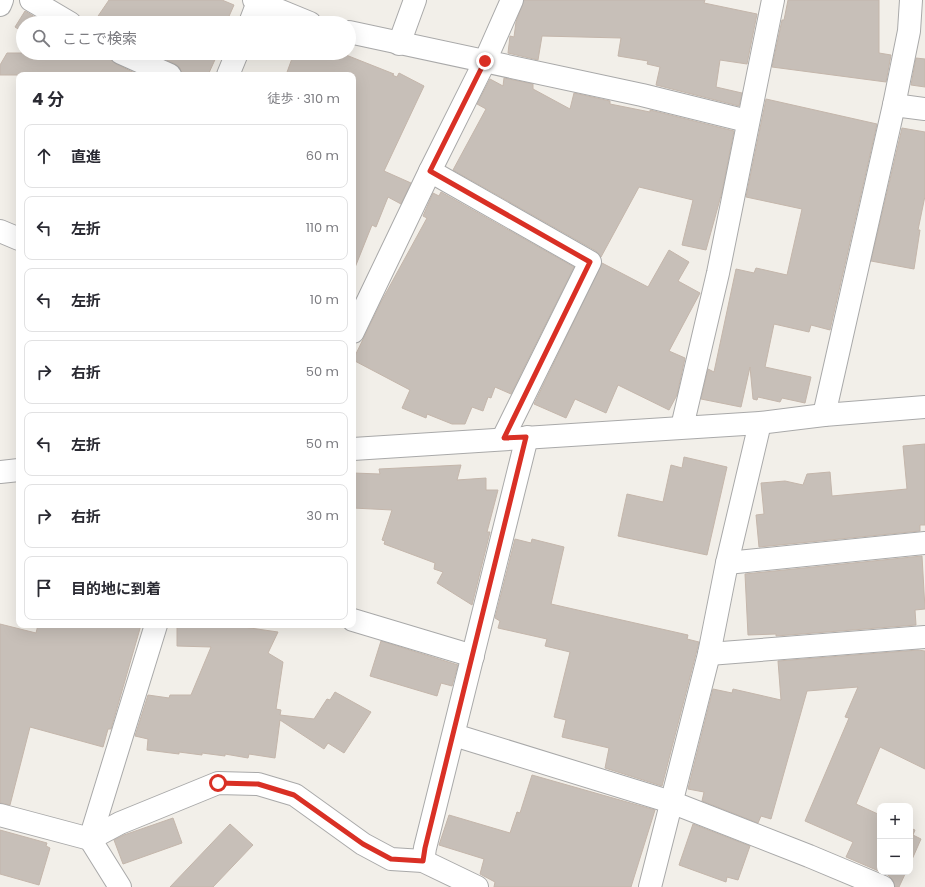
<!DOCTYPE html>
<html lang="ja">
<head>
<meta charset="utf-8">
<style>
	:root { --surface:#fff; --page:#f7f7f7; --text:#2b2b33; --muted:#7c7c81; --line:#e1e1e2 }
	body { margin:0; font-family:Poppins,"Noto Sans JP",sans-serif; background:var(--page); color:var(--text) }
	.controls { position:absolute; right:12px; bottom:12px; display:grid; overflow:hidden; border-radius:8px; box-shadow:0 4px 16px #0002 }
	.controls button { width:36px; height:36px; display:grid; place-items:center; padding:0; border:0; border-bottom:1px solid var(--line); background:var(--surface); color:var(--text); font:20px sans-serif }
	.stop { position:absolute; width:12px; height:12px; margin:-9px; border:3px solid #d93025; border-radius:50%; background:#fff }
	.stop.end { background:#d93025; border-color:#fff; box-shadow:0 1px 4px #0008 }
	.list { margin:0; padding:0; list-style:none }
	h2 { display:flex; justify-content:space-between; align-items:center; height:52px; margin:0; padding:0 16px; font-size:17px }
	h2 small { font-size:13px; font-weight:400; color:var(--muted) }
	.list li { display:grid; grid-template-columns:26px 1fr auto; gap:12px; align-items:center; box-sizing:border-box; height:64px; margin:0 8px 8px; padding:0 8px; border:1px solid var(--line); border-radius:8px }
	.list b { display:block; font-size:15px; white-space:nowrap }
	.list em { font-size:13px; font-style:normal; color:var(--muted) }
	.icon { flex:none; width:22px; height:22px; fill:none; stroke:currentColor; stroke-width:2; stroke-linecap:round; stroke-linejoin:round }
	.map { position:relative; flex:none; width:925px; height:887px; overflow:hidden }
	.search { position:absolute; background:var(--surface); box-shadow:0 4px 16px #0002; left:16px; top:16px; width:340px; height:44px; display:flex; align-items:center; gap:10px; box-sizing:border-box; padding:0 14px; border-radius:22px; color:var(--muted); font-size:15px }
	.panel { position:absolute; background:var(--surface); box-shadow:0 4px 16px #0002; left:16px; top:72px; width:340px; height:556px; border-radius:8px }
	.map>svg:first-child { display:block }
	.building { fill:#c7bfb8; stroke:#c4b6ab }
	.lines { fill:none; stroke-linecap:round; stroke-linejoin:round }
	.minor-casing { stroke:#a9a9a9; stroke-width:24 }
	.minor { stroke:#fff; stroke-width:22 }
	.route { stroke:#d93025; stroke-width:5 }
</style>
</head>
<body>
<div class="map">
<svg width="925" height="887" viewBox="0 0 925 887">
	<rect width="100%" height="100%" fill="#f2efe9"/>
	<!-- building -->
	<g class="building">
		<polygon points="109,0 222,0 234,5 226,23 96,23 94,22"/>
		<polygon points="524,0 705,0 704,3 757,14 747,64 720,60 716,87 742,93 739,106 656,85 660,67 647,64 648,61 618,56 621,38 542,36 538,60 508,53 510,36 514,37 516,22"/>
		<polygon points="788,0 879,0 879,53 891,55 886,82 772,67 782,20 784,20"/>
		<polygon points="25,11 45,23 23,23 23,32 15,27"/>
		<polygon points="7,53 109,53 111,60 116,64 139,75 0,75 0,65"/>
		<polygon points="152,53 218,53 208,75 182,75 180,68 175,64"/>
		<polygon points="294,53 341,53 394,74 392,75 397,77 399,73 424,86 384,171 411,183 401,204 388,197 376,227 372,225 354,270 353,75 286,75"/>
		<polygon points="916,58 925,59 925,87 911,85"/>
		<polygon points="504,78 533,84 533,89 570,109 574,93 610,101 610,104 650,112 650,110 734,131 722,192 706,250 682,245 693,200 639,187 601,257 596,251 453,170 486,109 477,104 490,79 503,86"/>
		<polygon points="766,99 877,124 830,330 811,325 809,332 774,324 765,367 811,377 805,403 782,398 780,402 758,397 757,400 753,399 750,367 741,407 701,399 708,369 714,372 736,269 754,273 756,268 787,275 802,209 746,197"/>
		<polygon points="902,128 925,132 925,196 918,230 920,230 914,269 871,261"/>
		<polygon points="441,192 574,267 511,394 495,387 491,398 488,397 483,411 472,407 465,424 452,424 427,414 426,418 402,408 410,390 353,360 381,302 427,218 423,216 433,193 439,196"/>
		<polygon points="669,250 689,262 678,281 700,293 669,351 685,358 677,395 669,410 618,385 606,413 575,399 566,418 534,404 602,263 648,287"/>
		<polygon points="925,444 925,525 920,525 920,531 759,547 756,515 764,514 761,483 785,481 803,485 807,474 830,472 832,496 907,489 903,446"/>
		<polygon points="684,457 727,467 707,555 618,536 627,494 663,502 671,465 682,468"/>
		<polygon points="461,465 457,480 486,478 486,490 498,490 487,532 490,532 472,605 437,583 443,572 434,569 435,563 384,544 385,541 382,540 392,510 353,508 353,473 380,474 379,469"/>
		<polygon points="515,539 531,543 532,539 564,547 551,604 688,635 687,639 699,642 662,786 605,768 609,748 562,737 566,720 554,717 570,652 545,646 547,639 498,628 500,621 495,618"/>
		<polygon points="922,556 925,609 915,610 916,625 776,636 776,634 748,635 745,574"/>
		<polygon points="0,624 36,633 38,625 141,625 111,729 108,729 103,747 30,727 10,805 0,803"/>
		<polygon points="177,625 229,625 278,632 268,653 283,662 276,709 281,710 280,715 314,719 327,699 330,700 335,692 371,712 344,753 328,743 324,749 280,720 275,758 249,754 248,758 225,754 225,756 202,753 202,755 179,752 179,754 147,750 148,739 135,736 148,695 169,698 170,695 191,695 211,647 177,646"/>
		<polygon points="381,641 458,665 452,686 441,683 437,696 370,676"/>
		<polygon points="918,650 925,651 925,769 880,747 856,804 880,815 880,872 906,872 899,887 895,887 893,880 888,875 846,857 853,842 805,821 849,718 845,717 858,687 807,691 771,819 761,816 758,823 702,801 704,792 688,789 713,689 732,693 733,689 781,700 778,661"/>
		<polygon points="532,775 655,810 631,887 494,887 495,882 480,874 484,859 439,845 449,815 510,833 517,812 520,813"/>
		<polygon points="173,818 182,843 123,864 114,840 124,835"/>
		<polygon points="230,824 253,845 213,887 170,887"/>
		<polygon points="693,824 750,846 738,880 727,877 726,882 679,865"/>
		<polygon points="910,828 915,830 913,835 921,839 910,864"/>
		<polygon points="0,830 47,843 46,846 50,848 39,885 0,874"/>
	</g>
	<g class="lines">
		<defs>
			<g id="minor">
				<polyline points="31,0 70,23"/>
				<polyline points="254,0 310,23"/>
				<polyline points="0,5 2,0"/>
				<polyline points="250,23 258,2"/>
				<polyline points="349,32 642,95 747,121"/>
				<polyline points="399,44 415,0"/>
				<polyline points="121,53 170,75"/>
				<polyline points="228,75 237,53"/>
				<polyline points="894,105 925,109"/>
				<polyline points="430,171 590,262 503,438"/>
				<polyline points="0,231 19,239"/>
				<polyline points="353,332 430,171 485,61 512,0"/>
				<polyline points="824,415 894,105 909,31 911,0"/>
				<polyline points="682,427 718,273 773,0"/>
				<polyline points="353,449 760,423 824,415 925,407"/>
				<polyline points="0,472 19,470"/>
				<polyline points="727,563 925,543"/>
				<polyline points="353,620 473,656"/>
				<polyline points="709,654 925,637"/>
				<polyline points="454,735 671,802 809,856 883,887"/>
				<polyline points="0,815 90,839 120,823 218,783 258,784 295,795 363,844 391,859 423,861 477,887"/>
				<polyline points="423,861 425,848 527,437"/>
				<polyline points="120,887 90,839 156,625"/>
				<polyline points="650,887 709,654 727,563 760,423"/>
			</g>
		</defs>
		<!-- minor casing -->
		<use href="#minor" class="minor-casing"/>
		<!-- minor -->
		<use href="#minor" class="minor"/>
	</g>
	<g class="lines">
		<!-- route -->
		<polyline class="route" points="218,783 258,784 294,795 363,844 391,859 423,861 425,848 526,437 504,438 590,262 430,171 485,61"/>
	</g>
</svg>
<div class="controls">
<button>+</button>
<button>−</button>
</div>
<div class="stop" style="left:218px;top:783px"></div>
<div class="stop end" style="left:485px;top:61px"></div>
<div class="search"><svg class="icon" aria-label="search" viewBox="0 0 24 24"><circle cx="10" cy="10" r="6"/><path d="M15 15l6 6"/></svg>ここで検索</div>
<section class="panel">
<h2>4 分<small>徒歩 · 310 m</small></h2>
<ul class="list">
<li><svg class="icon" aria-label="ahead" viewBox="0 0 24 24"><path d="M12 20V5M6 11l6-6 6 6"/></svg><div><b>直進</b></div><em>60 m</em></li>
<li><svg class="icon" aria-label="left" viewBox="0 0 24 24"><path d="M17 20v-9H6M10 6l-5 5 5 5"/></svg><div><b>左折</b></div><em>110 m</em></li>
<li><svg class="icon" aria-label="left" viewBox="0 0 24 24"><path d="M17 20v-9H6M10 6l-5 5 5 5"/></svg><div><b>左折</b></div><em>10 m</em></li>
<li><svg class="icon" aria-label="right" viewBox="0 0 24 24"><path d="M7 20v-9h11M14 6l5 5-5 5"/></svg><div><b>右折</b></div><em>50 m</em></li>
<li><svg class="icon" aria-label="left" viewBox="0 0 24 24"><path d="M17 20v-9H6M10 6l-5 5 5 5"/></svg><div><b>左折</b></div><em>50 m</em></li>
<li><svg class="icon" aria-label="right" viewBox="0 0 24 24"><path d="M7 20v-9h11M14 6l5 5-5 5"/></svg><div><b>右折</b></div><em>30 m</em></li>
<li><svg class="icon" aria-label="arrive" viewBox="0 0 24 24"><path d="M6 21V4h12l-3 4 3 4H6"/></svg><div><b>目的地に到着</b></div></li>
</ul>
</section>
</div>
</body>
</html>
